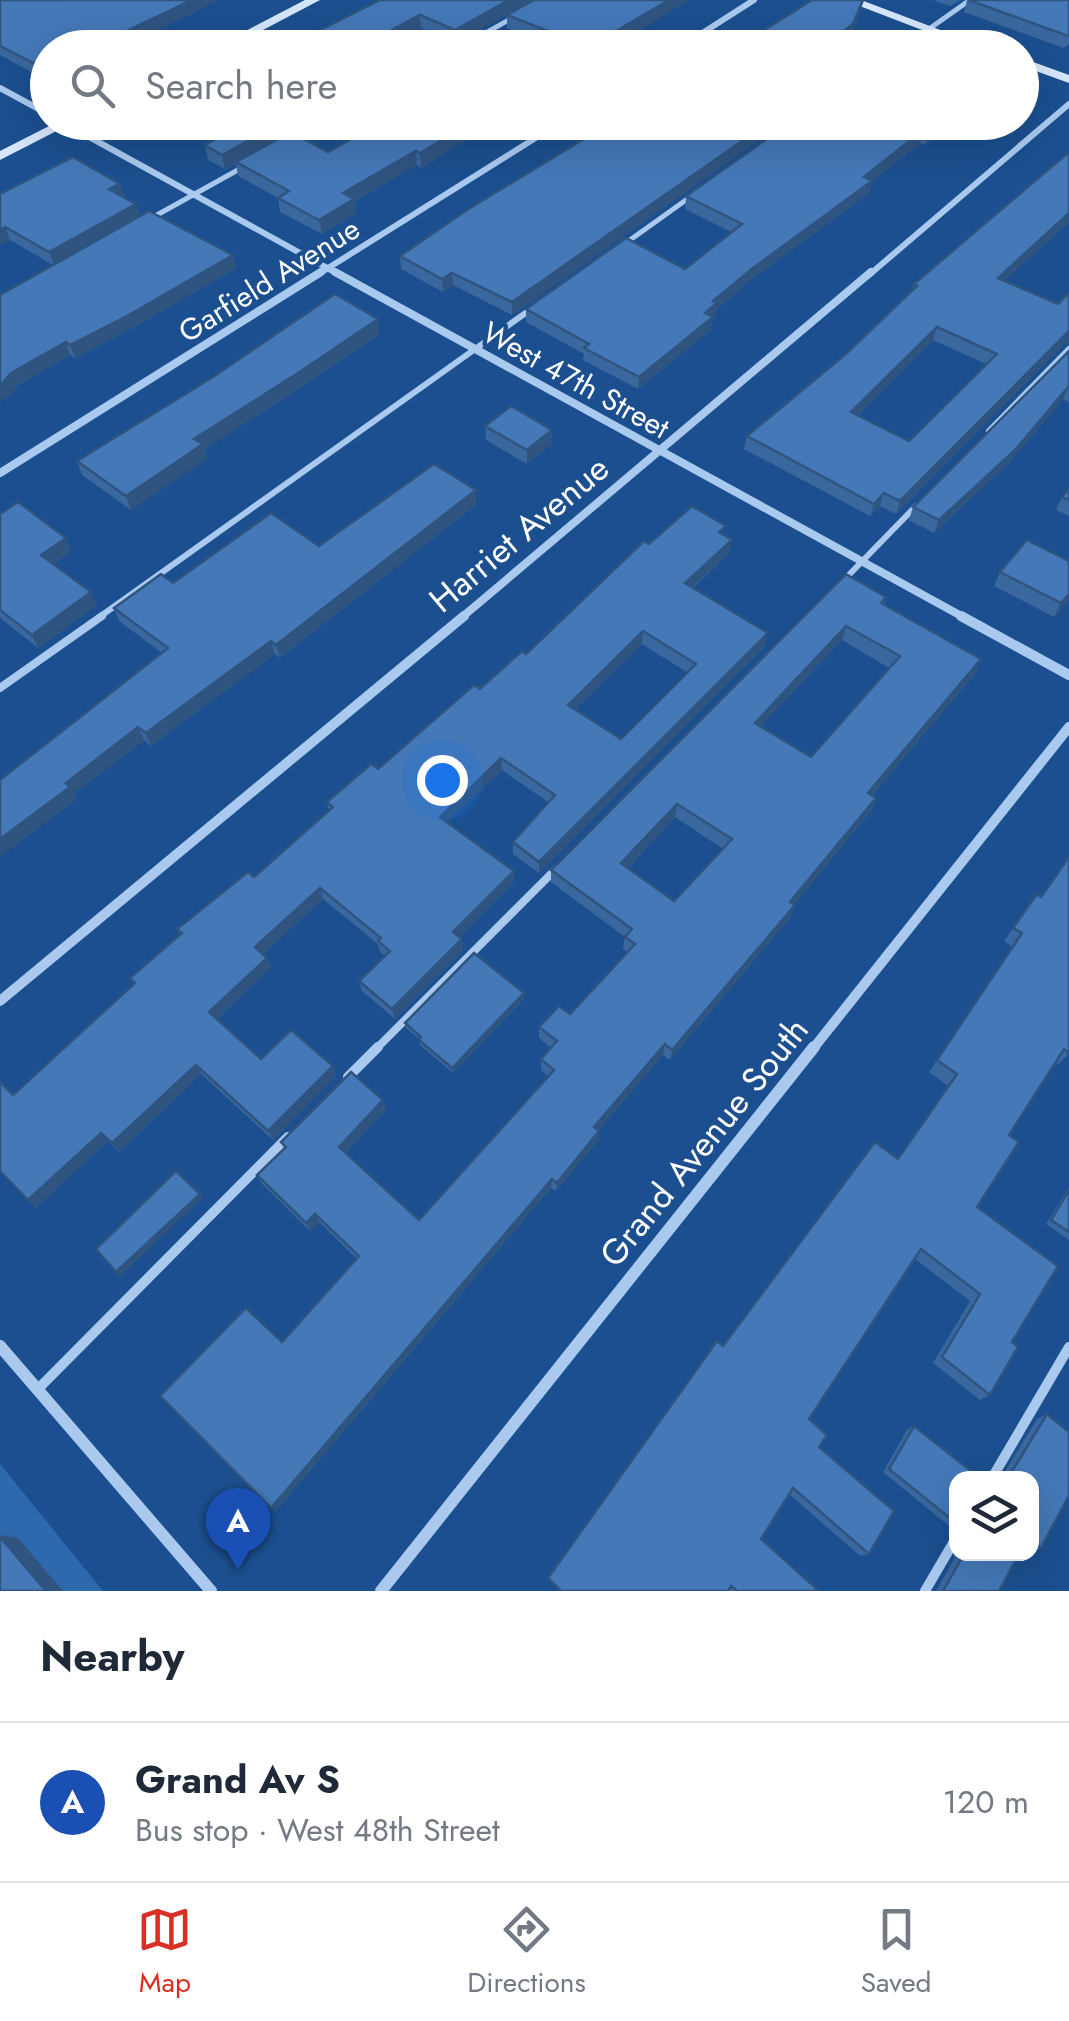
<!DOCTYPE html>
<html lang="en">
<head>
<meta charset="utf-8">
<style>
	:root { --surface:#fff; --page:#f2f2f3; --text:#1f2937; --muted:#747a83; --line:#e0e1e3; --accent:#d93025 }
	body { margin:0; font-family:Jost,sans-serif; background:var(--page); color:var(--text) }
	.controls { position:absolute; right:30px; bottom:30px; display:grid; overflow:hidden; border-radius:20px; box-shadow:0 10px 40px #0002 }
	.controls button { width:90px; height:90px; display:grid; place-items:center; padding:0; border:0; border-bottom:2px solid var(--line); background:var(--surface); color:var(--text); font:50px sans-serif }
	.you { position:absolute; left:442px; top:780px; width:35px; height:35px; margin:-25px; border:8px solid #fff; border-radius:50%; background:#1a73e8; box-shadow:0 0 0 15px #1a73e833 }
	.badge { display:grid; place-items:center; width:65px; height:65px; border-radius:50%; background:var(--accent); color:#fff; font-size:32px; font-weight:700 }
	.pin { position:absolute; translate:-50% -82px; filter:drop-shadow(0 2px 5px #0008) }
	.pin::after { content:''; position:absolute; top:52px; width:35px; height:30px; background:inherit; clip-path:polygon(0 0,100% 0,50% 100%) }
	.list { margin:0; padding:0; list-style:none }
	h2 { display:flex; justify-content:space-between; align-items:center; height:130px; margin:0; padding:0 40px; font-size:42px }
	h2 small { font-size:32px; font-weight:400; color:var(--muted) }
	.list li { display:grid; grid-template-columns:65px 1fr auto; gap:30px; align-items:center; box-sizing:border-box; height:160px; padding:0 40px; border-top:2px solid var(--line) }
	.list b { display:block; font-size:38px; white-space:nowrap }
	.list p { margin:0; font-size:32px; white-space:nowrap; color:var(--muted) }
	.list em { font-size:32px; font-style:normal; color:var(--muted) }
	.icon { flex:none; width:55px; height:55px; fill:none; stroke:currentColor; stroke-width:2; stroke-linecap:round; stroke-linejoin:round }
	.map { position:relative; flex:none; width:1069px; height:1591px; overflow:hidden }
	.search { position:absolute; background:var(--surface); box-shadow:0 10px 40px #0002; left:30px; right:30px; top:30px; height:110px; display:flex; align-items:center; gap:25px; box-sizing:border-box; padding:0 35px; border-radius:55px; color:var(--muted); font-size:38px }
	.sheet { height:290px; background:var(--surface) }
	nav { display:flex; justify-content:space-around; align-items:center; box-sizing:border-box; height:140px; border-top:2px solid var(--line); background:var(--surface); font-size:28px; color:var(--muted) }
	nav a { display:grid; justify-items:center; gap:5px }
	nav .on { color:var(--accent) }
	.map>svg:first-child { display:block }
	.green { fill:#2e69ad }
	.lines { fill:none; stroke-linecap:round; stroke-linejoin:round }
	.lane-far3 { stroke:#a9c9ee; stroke-width:5 }
	.lane-far2 { stroke:#a9c9ee; stroke-width:6 }
	.lane-far1 { stroke:#a9c9ee; stroke-width:8 }
	.lane { stroke:#a9c9ee; stroke-width:10 }
	.street-far3 { stroke:#a9c9ee; stroke-width:6 }
	.street-far2 { stroke:#a9c9ee; stroke-width:8 }
	.street-far1 { stroke:#a9c9ee; stroke-width:10 }
	.street { stroke:#a9c9ee; stroke-width:12 }
	.secondary { fill:#d6e6fa; fill-rule:evenodd }
	.wall { fill:#3a679d; fill-rule:evenodd }
	.shaded-wall { fill:#305480 }
	.building { fill:#4478b7; stroke:#305480; stroke-width:2.5; fill-rule:evenodd }
	.labels { text-anchor:middle; dominant-baseline:central; stroke-width:9; stroke-linejoin:round; paint-order:stroke }
	.far-street-label { font-size:30px; fill:#fff; stroke:#1b4f8f }
	.street-label { font-size:35px; fill:#fff; stroke:#1b4f8f }
</style>
</head>
<body>
<div class="map">
<svg width="1069" height="1591" viewBox="0 0 1069 1591">
	<rect width="100%" height="100%" fill="#1b4f8f"/>
	<!-- green -->
	<polygon class="green" points="0,1464 103,1591 0,1591"/>
	<g class="lines">
		<!-- lane-far3 -->
		<g class="lane-far3">
			<polyline points="459,48 514,17"/>
			<polyline points="902,48 970,0"/>
			<polyline points="292,140 323,122"/>
			<polyline points="148,220 245,166"/>
			<polyline points="623,245 693,195"/>
		</g>
		<!-- lane-far2 -->
		<g class="lane-far2">
			<polyline points="989,431 1069,349"/>
			<polyline points="842,582 916,506"/>
			<polyline points="98,618 534,307"/>
		</g>
		<!-- lane-far1 -->
		<g class="lane-far1">
			<polyline points="0,688 102,616"/>
			<polyline points="375,1050 557,868"/>
		</g>
		<!-- lane -->
		<g class="lane">
			<polyline points="348,1077 378,1047"/>
			<polyline points="38,1389 288,1137"/>
			<polyline points="992,1478 1069,1347"/>
			<polyline points="925,1591 956,1538"/>
		</g>
		<!-- street-far3 -->
		<g class="street-far3">
			<polyline points="679,48 754,0"/>
			<polyline points="0,88 48,114"/>
			<polyline points="62,122 340,275"/>
			<polyline points="317,275 561,122"/>
			<polyline points="869,275 1069,104"/>
		</g>
		<!-- street-far2 -->
		<g class="street-far2">
			<polyline points="335,272 965,618"/>
			<polyline points="0,473 321,272"/>
			<polyline points="461,618 871,272"/>
		</g>
		<!-- street-far1 -->
		<g class="street-far1">
			<polyline points="961,616 1069,675"/>
			<polyline points="0,1001 464,616"/>
			<polyline points="812,1050 1069,727"/>
		</g>
		<!-- street -->
		<g class="street">
			<polyline points="0,1346 211,1591"/>
			<polyline points="381,1591 814,1047"/>
		</g>
		<!-- secondary -->
		<g class="secondary">
			<polygon points="305,0 320,0 229,48 213,48"/>
			<polygon points="844,0 861,0 988,48 969,48"/>
			<polygon points="1022,58 1069,75 1069,83 1022,66"/>
			<polygon points="57,122 74,122 0,160 0,151"/>
		</g>
	</g>
	<!-- wall -->
	<g class="wall">
		<polygon points="0,0 219,0 119,48 48,48 48,81 0,55"/>
		<polygon points="380,0 532,0 456,43 421,28"/>
		<polygon points="933,0 961,0 950,6"/>
		<polygon points="967,0 1069,0 1069,44 1064,48 964,12"/>
		<polygon points="507,15 610,48 556,48 507,28"/>
		<polygon points="191,122 273,122 277,125 279,138 328,152 494,122 421,168 417,165 355,201 356,213 322,234 280,212 278,198 238,176 236,164 225,169 208,160 205,145 220,137"/>
		<polygon points="612,122 784,122 512,315 453,285 443,292 401,269 400,256"/>
		<polygon points="791,122 955,122 925,145 920,143 872,182 869,193 751,280 716,310 716,316 713,318 711,330 638,389 583,360 584,354 526,322 526,309 685,269 731,232 685,209 686,196"/>
		<path d="M1069 152V222L1004 281 1058 304 1064 344 896 514 880 506 870 516 744 449 747 436 847 353 912 290 914 284ZM933 340 986 364 909 441 858 415Z"/>
		<polygon points="0,194 124,196 136,204 140,217 233,255 236,268 131,329 75,358 70,355 17,386 8,397 0,402 0,295 53,265 10,240 0,245"/>
		<polygon points="380,334 300,388 205,449 207,459 131,510 82,475 77,461"/>
		<polygon points="1069,351 1069,402 1063,399 1009,463 934,533 909,520 913,507"/>
		<polygon points="485,426 552,430 552,444 527,464 486,440"/>
		<polygon points="1069,489 1069,516 1056,510 1062,497"/>
		<polygon points="477,504 280,658 275,654 151,746 144,740 74,794 77,799 0,856 162,653 119,621 114,608 173,583"/>
		<polygon points="0,514 71,551 53,564 97,605 38,648 0,618"/>
		<path d="M724 535 732 540 729 553 693 588 765 646 539 873 513 854V842L548 802 502 770 447 822 514 882 459 937 462 939 463 950 395 1019 362 991 359 981 385 956 380 952 378 944 323 899 263 954 267 958 271 968 217 1019 261 1059 333 1066 336 1076 273 1140 201 1074 119 1152 108 1141 36 1208 28 1200 13 1095 134 985 130 978 180 935 177 929 254 877 329 811 327 802 378 769 526 654 649 544ZM642 644 688 673 621 739 575 710Z"/>
		<polygon points="1000,572 1069,599 1054,617 994,586"/>
		<path d="M846 574 886 597 884 605 981 659 975 674 872 796 876 798 871 811 794 905 790 918 670 1060 663 1055 598 1131V1141L556 1191 551 1188 276 1511 271 1508 282 1342 357 1259 319 1222 310 1231 262 1184 257 1175 284 1148 281 1142 383 1100 386 1110 345 1153 419 1220 548 1076 541 1070V1059L551 1048 539 1038V1027L570 1014 627 952 623 949 625 937 551 882V870ZM842 640 889 668 811 757 761 726ZM675 817 723 849 674 901 628 868Z"/>
		<polygon points="1037,894 1069,1053 1058,1065 1055,1063 1009,1135 977,1207 1012,1342 990,1395 980,1400 933,1363 970,1301 915,1259 809,1419 819,1447 869,1554 860,1556 789,1494 761,1539 819,1591 730,1591 729,1589 728,1591 559,1591 548,1579 548,1578 723,1346 898,1158 948,1086 929,1072 1012,947 1004,941"/>
		<polygon points="524,993 524,999 453,1073 420,1045 419,1039 406,1028 405,1023"/>
		<polygon points="1069,1187 1069,1240 1046,1224"/>
		<polygon points="1047,1414 1041,1548 1032,1550 1032,1478 1001,1478 1037,1419"/>
		<polygon points="914,1426 956,1478 956,1530 954,1530 883,1472 907,1430"/>
		<polygon points="957,1554 1019,1554 999,1591 936,1591"/>
	</g>
	<!-- shaded-wall -->
	<g class="shaded-wall">
		<polygon points="192,0 219,0 119,48 91,48"/>
		<polygon points="509,0 532,0 456,43 455,30"/>
		<polygon points="669,0 690,0 610,48 589,48"/>
		<polygon points="863,0 861,10 851,37 835,48 820,48"/>
		<polygon points="420,15 421,28 384,48 358,48"/>
		<polygon points="226,122 253,122 223,139 220,126"/>
		<polygon points="471,122 494,122 421,168 420,153"/>
		<polygon points="769,122 784,122 512,315 512,302"/>
		<polygon points="941,122 955,122 925,145 928,132"/>
		<polygon points="277,125 279,139 225,169 222,155"/>
		<polygon points="923,130 920,143 872,182 869,193 751,280 716,310 716,316 713,318 711,330 638,389 639,377 705,313 713,301"/>
		<polygon points="416,151 417,165 355,201 356,213 322,234 319,220 343,193"/>
		<polygon points="120,184 124,196 113,202 109,189"/>
		<polygon points="136,204 140,217 54,265 49,252"/>
		<polygon points="1069,213 1069,222 993,291 998,278"/>
		<polygon points="5,227 10,240 0,245 0,230"/>
		<polygon points="233,255 236,268 131,329 75,358 70,345"/>
		<polygon points="452,273 453,285 443,292 442,279"/>
		<polygon points="378,319 380,334 300,388 205,449 207,459 131,510 126,496 194,439"/>
		<polygon points="937,327 933,340 848,425 851,412"/>
		<polygon points="1069,331 1069,343 1064,344 896,514 900,501"/>
		<polygon points="66,342 70,355 17,386 8,397 0,402 0,386 11,373"/>
		<polygon points="1069,386 1063,399 1009,463 934,533 939,520"/>
		<polygon points="552,430 552,444 527,464 527,450"/>
		<polygon points="476,490 477,504 280,658 276,645"/>
		<polygon points="884,493 880,506 870,516 874,504"/>
		<polygon points="66,538 71,551 47,568 41,555"/>
		<polygon points="732,540 729,553 683,596 685,583"/>
		<polygon points="91,592 97,605 38,648 32,635"/>
		<polygon points="1069,594 1069,599 1054,617 1061,603"/>
		<polygon points="846,626 842,640 752,736 755,723"/>
		<polygon points="643,631 642,644 568,717 568,705"/>
		<polygon points="768,633 765,646 539,873 539,862"/>
		<polygon points="271,641 275,654 151,746 146,733"/>
		<polygon points="981,659 975,674 863,807 868,793"/>
		<polygon points="138,727 144,740 74,794 77,799 0,856 0,839 66,783"/>
		<polygon points="501,758 502,770 441,828 440,817"/>
		<polygon points="876,798 871,811 786,915 790,902"/>
		<polygon points="677,804 675,817 620,876 621,863"/>
		<polygon points="514,871 514,882 454,943 453,932"/>
		<polygon points="320,888 323,899 259,958 255,947"/>
		<polygon points="795,905 790,918 670,1060 672,1050"/>
		<polygon points="462,939 463,950 395,1019 392,1009"/>
		<polygon points="267,958 271,968 214,1021 209,1012"/>
		<polygon points="524,993 524,999 453,1073 452,1068"/>
		<polygon points="665,1044 663,1055 593,1137 594,1127"/>
		<polygon points="196,1065 201,1074 119,1152 112,1143"/>
		<polygon points="333,1066 336,1076 273,1140 268,1131"/>
		<polygon points="383,1100 386,1110 342,1156 339,1147"/>
		<polygon points="599,1131 598,1141 556,1191 557,1183"/>
		<polygon points="101,1133 108,1141 36,1208 28,1200"/>
		<polygon points="552,1179 551,1188 276,1511 271,1508"/>
		<polygon points="200,1194 203,1198 120,1276 116,1272"/>
		<polygon points="315,1214 319,1222 310,1231 306,1223"/>
		<polygon points="0,1535 18,1538 63,1591 46,1591 0,1537"/>
	</g>
	<!-- building -->
	<g class="building">
		<polygon points="0,0 192,0 91,48 48,48 48,68 45,69 0,46"/>
		<polygon points="380,0 509,0 455,30 420,15 358,48 285,48"/>
		<polygon points="534,0 669,0 589,47 507,15"/>
		<polygon points="812,0 863,0 853,24 820,48 736,48"/>
		<polygon points="969,0 1069,0 1069,35 1068,36"/>
		<polygon points="247,122 273,122 277,125 222,155 205,145"/>
		<polygon points="382,122 471,122 420,153 416,151 343,193 354,199 319,220 278,198 289,191 236,162 291,132 328,152"/>
		<polygon points="612,122 769,122 512,302 452,273 442,279 400,256 467,210"/>
		<polygon points="791,122 941,122 928,132 923,130 864,177 872,181 753,268 713,301 717,303 705,313 713,317 639,377 584,348 589,344 526,309 626,238 685,269 742,224 686,196"/>
		<path d="M1069 152V213L998 278 1058 304 1069 293V331L900 501 884 493 874 504 747 436 847 353 917 286 914 284ZM937 327 997 354 909 441 851 412Z"/>
		<polygon points="73,157 120,184 109,189 136,204 49,252 5,227 0,230 0,194"/>
		<polygon points="149,211 233,255 127,316 70,345 66,342 11,373 0,386 0,295"/>
		<polygon points="335,294 378,319 298,373 194,439 203,444 126,496 77,461 213,377"/>
		<polygon points="1069,351 1069,386 1015,450 939,520 913,507"/>
		<polygon points="511,406 552,430 527,450 485,426"/>
		<polygon points="434,464 476,490 276,645 271,641 146,733 138,727 66,783 70,787 0,839 0,780 168,648 114,608 161,574 173,583 271,513 319,546"/>
		<polygon points="1069,489 1069,500 1062,497"/>
		<polygon points="18,502 66,538 41,555 91,592 32,635 0,610 0,514"/>
		<path d="M692 506 726 526 719 532 732 540 685 583 768 633 539 862 513 842 555 795 501 758 440 817 514 871 453 932 462 939 392 1009 359 981 390 951 378 941 381 938 320 888 255 947 267 958 209 1012 261 1059 291 1030 333 1066 268 1131 196 1065 112 1143 101 1133 28 1200 0 1171V1082L13 1095 135 983 130 978 182 933 177 929 248 872 254 877 333 807 327 802 371 764 378 769 474 685 480 689 522 651 526 654 644 541 649 544ZM643 631 696 664 621 739 568 705Z"/>
		<polygon points="1027,540 1069,561 1069,594 1061,603 1000,572"/>
		<path d="M846 574 886 597 881 603 981 659 868 793 876 798 790 902 795 905 672 1050 665 1044 594 1127 599 1131 557 1183 552 1179 271 1508 160 1396 246 1308 282 1342 359 1256 315 1214 306 1223 257 1175 286 1147 281 1142 351 1072 383 1100 339 1147 419 1220 554 1070 541 1059 557 1041 539 1027 559 1006 570 1014 635 944 625 937 632 929 551 870ZM846 626 900 656 811 757 755 723ZM677 804 732 839 674 901 621 863Z"/>
		<polygon points="1069,857 1069,1053 1064,1049 1009,1135 1019,1142 977,1207 1058,1266 1012,1342 1018,1347 990,1395 942,1357 980,1294 921,1249 809,1419 827,1435 819,1447 894,1511 869,1554 793,1488 761,1539 819,1591 737,1591 731,1586 728,1591 561,1591 548,1578 717,1341 723,1346 875,1142 898,1159 957,1074 937,1060 1022,933 1013,928 1037,894 1041,897"/>
		<polygon points="474,953 524,993 452,1068 419,1040 421,1037 405,1023"/>
		<polygon points="176,1171 200,1194 116,1272 96,1249"/>
		<polygon points="1069,1190 1069,1232 1051,1220"/>
		<polygon points="1047,1414 1069,1432 1069,1495 1041,1548 1032,1540 1032,1478 1008,1478"/>
		<polygon points="914,1426 980,1478 956,1478 956,1523 889,1469"/>
		<polygon points="0,1537 46,1591 0,1591"/>
		<polygon points="964,1554 1019,1554 999,1591 943,1591"/>
	</g>
	<g class="labels">
		<!-- far-street labels -->
		<g class="far-street-label">
			<text transform="translate(269 280) rotate(-32)">Garfield Avenue</text>
			<text transform="translate(576 380) rotate(29)">West 47th Street</text>
		</g>
		<!-- street labels -->
		<g class="street-label">
			<text transform="translate(519 534) rotate(-40)">Harriet Avenue</text>
			<text transform="translate(704 1142) rotate(-51)">Grand Avenue South</text>
		</g>
	</g>
</svg>
<div class="controls">
<button><svg class="icon" aria-label="layers" viewBox="0 0 24 24"><path d="M12 4l9 5-9 5-9-5zM3 14l9 5 9-5"/></svg></button>
</div>
<div class="you"></div>
<div class="pin badge" style="left:238px;top:1570px;background:#1a4fb4">A</div>
<div class="search"><svg class="icon" aria-label="search" viewBox="0 0 24 24"><circle cx="10" cy="10" r="6"/><path d="M15 15l6 6"/></svg>Search here</div>
</div>
<section class="sheet">
<h2>Nearby<small></small></h2>
<ul class="list">
<li><span class="badge" style="background:#1a4fb4">A</span><div><b>Grand Av S</b><p>Bus stop · West 48th Street</p></div><em>120 m</em></li>
</ul>
</section>
<nav>
<a class="on"><svg class="icon" aria-label="map" viewBox="0 0 24 24"><path d="M3 6l6-2 6 2 6-2v14l-6 2-6-2-6 2zM9 4v14M15 6v14"/></svg>Map</a>
<a><svg class="icon" aria-label="directions" viewBox="0 0 24 24"><path d="M12 3l9 9-9 9-9-9zM9 14v-3h6M13 9l2 2-2 2"/></svg>Directions</a>
<a><svg class="icon" aria-label="saved" viewBox="0 0 24 24"><path d="M7 4h10v16l-5-4-5 4z"/></svg>Saved</a>
</nav>
</body>
</html>
